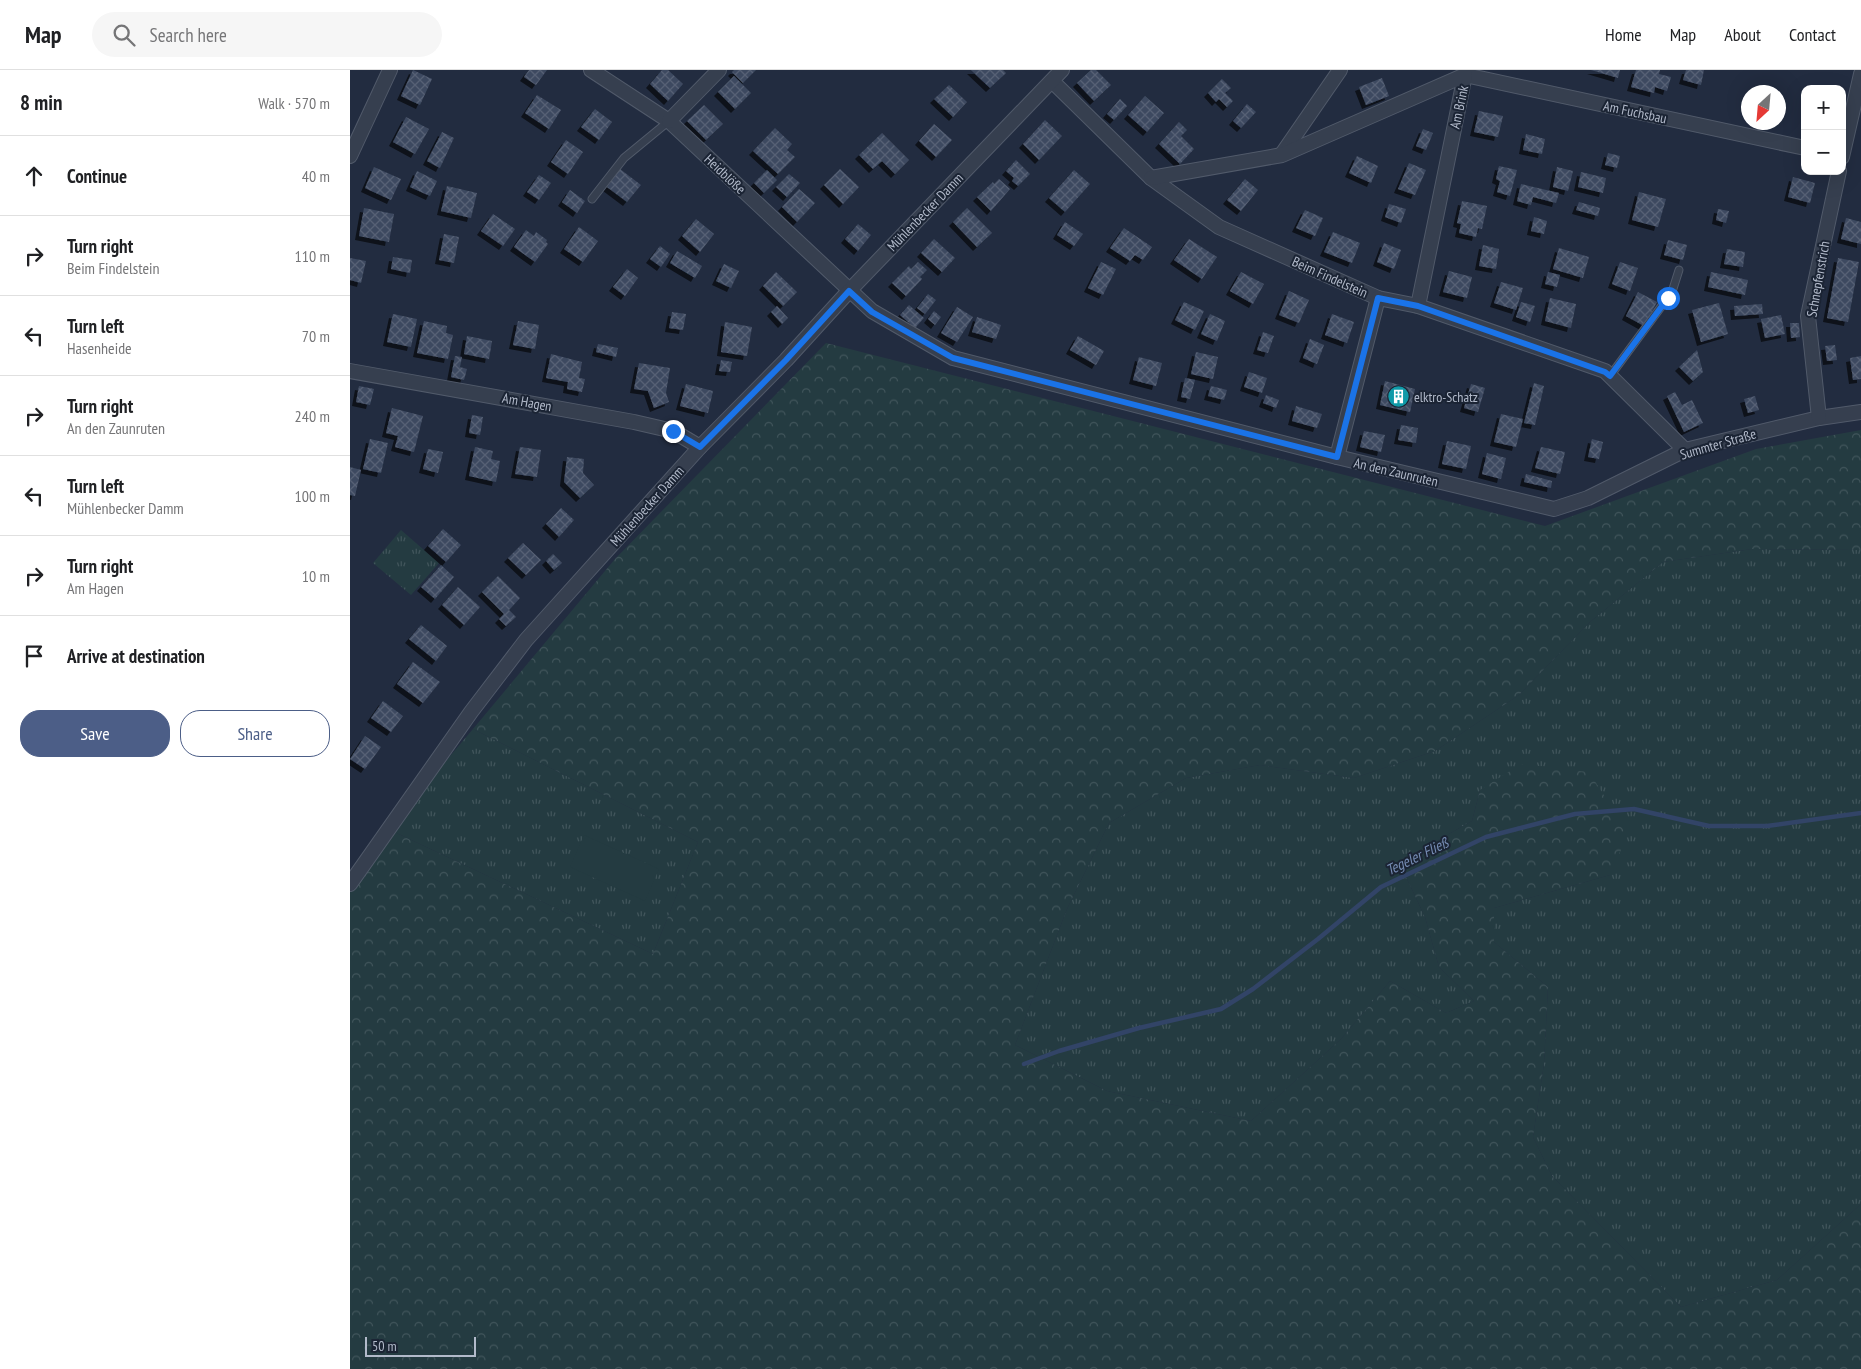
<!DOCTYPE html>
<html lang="en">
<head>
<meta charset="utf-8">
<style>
	:root { --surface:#fff; --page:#f6f6f6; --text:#202124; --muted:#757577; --line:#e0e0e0; --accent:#4c5e87 }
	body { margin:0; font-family:"PT Sans Narrow",sans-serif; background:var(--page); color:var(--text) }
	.controls { position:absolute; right:15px; top:15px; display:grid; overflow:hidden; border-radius:10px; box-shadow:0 5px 20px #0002 }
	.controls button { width:45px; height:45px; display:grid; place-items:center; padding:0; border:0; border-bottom:1px solid var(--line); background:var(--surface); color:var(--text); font:25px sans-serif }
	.compass { position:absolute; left:1391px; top:15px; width:45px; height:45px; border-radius:50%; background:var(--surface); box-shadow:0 5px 20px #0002; rotate:206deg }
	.scale { position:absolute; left:15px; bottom:12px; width:111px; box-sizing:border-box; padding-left:5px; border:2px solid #b2baca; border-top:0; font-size:14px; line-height:18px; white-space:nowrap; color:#b2baca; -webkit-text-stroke:4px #1b2434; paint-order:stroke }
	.stop { position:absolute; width:15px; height:15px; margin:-11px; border:4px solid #1a73e8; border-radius:50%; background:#fff }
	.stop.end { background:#1a73e8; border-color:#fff; box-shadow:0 1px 5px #0008 }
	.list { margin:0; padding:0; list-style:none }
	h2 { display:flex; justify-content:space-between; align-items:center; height:65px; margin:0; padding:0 20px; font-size:21px }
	h2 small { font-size:16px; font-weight:400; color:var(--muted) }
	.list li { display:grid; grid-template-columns:32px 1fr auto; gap:15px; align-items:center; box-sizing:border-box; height:80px; padding:0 20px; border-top:1px solid var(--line) }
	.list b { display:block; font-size:19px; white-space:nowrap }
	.list p { margin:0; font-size:16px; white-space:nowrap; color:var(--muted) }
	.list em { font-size:16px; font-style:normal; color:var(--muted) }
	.actions { display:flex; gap:10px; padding:15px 20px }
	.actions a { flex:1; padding:11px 0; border:1px solid var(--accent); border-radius:20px; text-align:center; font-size:18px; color:var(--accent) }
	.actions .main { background:var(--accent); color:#fff }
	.icon { flex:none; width:28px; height:28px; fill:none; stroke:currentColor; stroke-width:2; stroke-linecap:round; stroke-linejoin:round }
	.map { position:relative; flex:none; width:1511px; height:1299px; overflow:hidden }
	header { display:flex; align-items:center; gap:30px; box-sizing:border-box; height:70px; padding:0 25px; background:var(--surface); border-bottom:1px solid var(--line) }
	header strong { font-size:24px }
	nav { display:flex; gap:28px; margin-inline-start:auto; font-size:18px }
	.search { width:350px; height:45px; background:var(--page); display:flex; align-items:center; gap:12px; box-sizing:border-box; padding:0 18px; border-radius:28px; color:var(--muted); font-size:19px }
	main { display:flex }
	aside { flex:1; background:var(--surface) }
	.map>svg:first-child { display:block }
	.grass { fill:url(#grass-tufts) }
	.forest { fill:url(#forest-crowns) }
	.garden { fill:#243b41 }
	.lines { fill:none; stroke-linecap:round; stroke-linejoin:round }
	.stream { stroke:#324467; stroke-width:4.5 }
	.building { fill:url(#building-cross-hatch); filter:url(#shadow) }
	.lane-casing { stroke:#515a6a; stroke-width:9 }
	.street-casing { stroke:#515a6a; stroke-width:16 }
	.lane { stroke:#363f4f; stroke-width:7 }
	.street { stroke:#363f4f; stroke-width:14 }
	.route { stroke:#1a73e8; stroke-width:6 }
	.labels { text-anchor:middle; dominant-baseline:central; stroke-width:4; stroke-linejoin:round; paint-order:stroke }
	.street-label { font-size:14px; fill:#b2baca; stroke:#1b2434 }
	.poi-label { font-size:14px; fill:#b2baca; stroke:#1b2434; text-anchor:start }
	.water-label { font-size:15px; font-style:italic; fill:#778db5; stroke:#1b2434 }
</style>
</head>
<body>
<header>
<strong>Map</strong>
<div class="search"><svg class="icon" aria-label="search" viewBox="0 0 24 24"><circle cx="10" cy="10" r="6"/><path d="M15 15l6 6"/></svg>Search here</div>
<nav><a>Home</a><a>Map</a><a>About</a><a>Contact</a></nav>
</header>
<main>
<aside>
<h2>8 min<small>Walk · 570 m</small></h2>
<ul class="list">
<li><svg class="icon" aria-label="ahead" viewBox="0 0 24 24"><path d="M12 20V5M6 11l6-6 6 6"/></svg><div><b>Continue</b></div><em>40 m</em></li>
<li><svg class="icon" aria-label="right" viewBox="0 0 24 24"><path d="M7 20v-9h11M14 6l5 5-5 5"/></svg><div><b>Turn right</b><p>Beim Findelstein</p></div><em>110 m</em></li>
<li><svg class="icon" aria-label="left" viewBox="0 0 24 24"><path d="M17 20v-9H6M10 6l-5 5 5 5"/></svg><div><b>Turn left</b><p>Hasenheide</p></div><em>70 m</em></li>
<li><svg class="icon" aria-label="right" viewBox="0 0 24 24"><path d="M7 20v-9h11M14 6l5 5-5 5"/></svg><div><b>Turn right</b><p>An den Zaunruten</p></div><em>240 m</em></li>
<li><svg class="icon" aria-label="left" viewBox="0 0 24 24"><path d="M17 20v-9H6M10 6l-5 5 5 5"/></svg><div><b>Turn left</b><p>Mühlenbecker Damm</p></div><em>100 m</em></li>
<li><svg class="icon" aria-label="right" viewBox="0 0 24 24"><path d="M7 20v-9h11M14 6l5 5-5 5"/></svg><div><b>Turn right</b><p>Am Hagen</p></div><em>10 m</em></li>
<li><svg class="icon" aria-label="arrive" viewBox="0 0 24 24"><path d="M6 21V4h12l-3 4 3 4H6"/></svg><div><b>Arrive at destination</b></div></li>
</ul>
<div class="actions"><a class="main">Save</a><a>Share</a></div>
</aside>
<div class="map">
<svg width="1511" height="1299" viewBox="0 0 1511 1299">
	<defs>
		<pattern id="grass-tufts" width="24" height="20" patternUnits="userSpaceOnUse" patternTransform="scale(1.25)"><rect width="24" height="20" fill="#243b41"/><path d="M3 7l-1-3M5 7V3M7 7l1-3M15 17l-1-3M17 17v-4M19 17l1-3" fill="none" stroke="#41555b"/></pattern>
		<pattern id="forest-crowns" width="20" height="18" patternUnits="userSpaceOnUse" patternTransform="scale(1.25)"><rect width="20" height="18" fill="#243b41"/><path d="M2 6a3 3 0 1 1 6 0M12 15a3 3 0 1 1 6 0" fill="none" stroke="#41555b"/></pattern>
		<pattern id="building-cross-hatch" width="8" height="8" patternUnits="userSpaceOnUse" patternTransform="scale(1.25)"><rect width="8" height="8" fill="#3d4960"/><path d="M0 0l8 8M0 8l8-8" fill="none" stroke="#576175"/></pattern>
		<filter id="shadow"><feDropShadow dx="-4" dy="4" stdDeviation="0" flood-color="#0009"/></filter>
	</defs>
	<rect width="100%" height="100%" fill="#222c40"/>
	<!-- grass -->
	<g class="grass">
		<polygon points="51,460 89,493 61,525 23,493"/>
		<polygon points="1402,479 1511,480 1511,1134 1427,1210 1331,1237 1202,1106 1183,1067 1194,994 1198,917 1144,872 1144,838 1260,805 1130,720 1122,751 1049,792 1075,847 1089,897 1124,931 1096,943 1040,911 991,969 901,1051 757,1021 665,975 717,839 759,753 836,708 910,695 1004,708 1085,681 1169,625 1240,552 1313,492"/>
		<polygon points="123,659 348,772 303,884 38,759"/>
	</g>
	<!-- forest -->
	<polygon class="forest" points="476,273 1195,456 1406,379 1511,360 1511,480 1402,479 1313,492 1240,552 1169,625 1085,681 1004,708 910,695 836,708 759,753 717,839 665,975 757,1021 901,1051 991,969 1040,911 1096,943 1124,931 1089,897 1075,847 1049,792 1122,751 1130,720 1171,694 1239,702 1278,763 1260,805 1144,838 1144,872 1198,917 1194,994 1183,1067 1202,1106 1331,1237 1427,1210 1511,1134 1511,1299 0,1299 0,816 38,759 303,884 348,772 123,659 265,489"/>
	<!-- garden -->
	<polygon class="garden" points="234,765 309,799 295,831 220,797"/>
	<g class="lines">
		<!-- stream -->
		<polyline class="stream" points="674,994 709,981 789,958 871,939 903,919 968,869 1031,817 1136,767 1225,744 1284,739 1359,756 1417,756 1511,743"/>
	</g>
	<!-- building -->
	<g class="building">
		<polygon points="63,0 82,9 70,35 51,26"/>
		<polygon points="179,0 197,0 186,15 174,7"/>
		<polygon points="312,0 318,0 333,14 318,31 300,14"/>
		<polygon points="384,0 406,0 393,13 382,2"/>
		<polygon points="621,0 653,0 656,3 640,18"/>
		<polygon points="741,0 746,0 761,15 744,31 727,13"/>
		<polygon points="1241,0 1270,0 1268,8"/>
		<polygon points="1286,0 1310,0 1309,4 1321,7 1317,21 1305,17 1304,23 1281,17"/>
		<polygon points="1336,0 1354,0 1351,15 1333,10"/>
		<polygon points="384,6 401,23 385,39 368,22"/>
		<polygon points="1032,8 1039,26 1016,35 1009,17"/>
		<polygon points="872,9 881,18 875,23 883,31 877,37 869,29 866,32 858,23"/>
		<polygon points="599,15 617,32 603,47 584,29"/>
		<polygon points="187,25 211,40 199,59 175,43"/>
		<polygon points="795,26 814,43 797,62 778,45"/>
		<polygon points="770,29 777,36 764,50 757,44"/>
		<polygon points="897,34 906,42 891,58 883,51"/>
		<polygon points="354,35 373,54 356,70 337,51"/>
		<polygon points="245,39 262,52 249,70 231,57"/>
		<polygon points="1129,41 1153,46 1148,67 1124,62"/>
		<polygon points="56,47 79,59 65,84 43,72"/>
		<polygon points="695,50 712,66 689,90 673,74"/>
		<polygon points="829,52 837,60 831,66 844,79 830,94 809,74"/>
		<polygon points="584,54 602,70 586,87 569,71"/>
		<polygon points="425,58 442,74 437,80 445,87 428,104 403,81"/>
		<polygon points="1073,59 1083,63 1076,80 1066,76"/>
		<polygon points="92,62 104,68 90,98 77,91"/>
		<polygon points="532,63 559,90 545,104 532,91 523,99 509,85"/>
		<polygon points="1176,64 1195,69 1192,84 1173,80"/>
		<polygon points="216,70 233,82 218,104 201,92"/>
		<polygon points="1258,83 1270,86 1267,98 1255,95"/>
		<polygon points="1007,86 1028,96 1021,113 999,103"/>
		<polygon points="666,90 680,104 668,116 662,111 664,108 656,101"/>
		<polygon points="1059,93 1076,100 1065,125 1048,119"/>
		<polygon points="1149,96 1167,100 1160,126 1147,122 1150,111 1146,109"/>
		<polygon points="24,97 51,109 41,130 15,118"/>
		<polygon points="1207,97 1223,101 1218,121 1203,117"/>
		<polygon points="270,99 291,115 277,132 257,117"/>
		<polygon points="490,99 509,117 493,134 474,115"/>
		<polygon points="417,100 427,110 414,123 404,113"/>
		<polygon points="724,100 740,114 715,142 699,128"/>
		<polygon points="67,101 87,111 80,126 60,117"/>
		<polygon points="1231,102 1256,108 1253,123 1228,117"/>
		<polygon points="439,104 450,113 437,127 426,117"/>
		<polygon points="189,105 201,113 189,130 177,122"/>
		<polygon points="1443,107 1465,113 1460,133 1438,127"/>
		<polygon points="649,109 660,119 641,141 627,127 643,112 644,114"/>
		<polygon points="895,109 908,120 891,141 877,130"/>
		<polygon points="1171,114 1209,123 1206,133 1183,127 1181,135 1167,131"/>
		<polygon points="97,116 127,123 121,148 91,141"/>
		<polygon points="449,119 465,133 447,152 432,137"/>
		<polygon points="220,120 235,131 227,143 212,132"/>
		<polygon points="1289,122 1316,129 1308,157 1282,150"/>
		<polygon points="1112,131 1137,136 1132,159 1128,158 1126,167 1109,163 1111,154 1107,153"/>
		<polygon points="1229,132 1250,138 1248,146 1226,140"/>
		<polygon points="1039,134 1056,139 1051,153 1035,147"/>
		<polygon points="14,138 44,144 39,172 9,166"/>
		<polygon points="617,138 642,163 627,177 603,152"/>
		<polygon points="1368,139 1379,141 1376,153 1366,150"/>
		<polygon points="955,140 973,148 965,166 946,158"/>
		<polygon points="143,144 165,159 153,176 131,161"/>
		<polygon points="1184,147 1197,151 1194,164 1181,161"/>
		<polygon points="1496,148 1511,152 1511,174 1491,169"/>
		<polygon points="346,149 364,164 350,182 332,166"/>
		<polygon points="715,152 733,164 724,176 707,165"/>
		<polygon points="508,154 521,165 508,181 495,169"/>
		<polygon points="229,157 248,171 233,192 214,179"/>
		<polygon points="774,158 802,177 793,190 785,185 780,191 760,178"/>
		<polygon points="176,160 184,166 186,162 197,170 196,172 198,174 185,192 164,177"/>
		<polygon points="983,162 1010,173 1002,193 974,182"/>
		<polygon points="94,164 109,167 104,193 89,190"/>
		<polygon points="584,169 605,188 592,202 571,183"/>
		<polygon points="839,169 867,187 852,209 824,190"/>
		<polygon points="1318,170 1337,175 1333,190 1314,185"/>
		<polygon points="1034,173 1051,180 1044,199 1027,192"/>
		<polygon points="1133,175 1149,179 1146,199 1129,196"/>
		<polygon points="310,176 320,184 311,197 300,189"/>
		<polygon points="1209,178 1239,187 1233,208 1203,199"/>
		<polygon points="1377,179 1395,182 1393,197 1374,194"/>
		<polygon points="327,181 352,196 345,208 320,193"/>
		<polygon points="43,187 62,190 60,203 41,199"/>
		<polygon points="0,188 16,191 11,213 0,210"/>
		<polygon points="1488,188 1509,192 1498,252 1477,248"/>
		<polygon points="568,192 577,200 570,207 572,209 556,226 542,213 559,196 561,199"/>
		<polygon points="751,192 766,199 753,225 738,218"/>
		<polygon points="1270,192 1288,198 1280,221 1262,214"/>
		<polygon points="374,194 389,201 381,218 366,211"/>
		<polygon points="277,199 288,208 275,226 263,217"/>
		<polygon points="1099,201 1122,207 1117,228 1093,222"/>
		<polygon points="426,202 447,222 433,236 413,216"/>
		<polygon points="891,202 914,214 903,234 880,221"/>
		<polygon points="1198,202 1210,205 1207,217 1195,214"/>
		<polygon points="1361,202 1398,210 1395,225 1358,217"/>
		<polygon points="1151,212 1173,218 1166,240 1144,233"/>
		<polygon points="939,221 959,230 949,253 929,245"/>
		<polygon points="1288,222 1307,232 1294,256 1276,246"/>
		<polygon points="578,224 586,230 575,244 567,238"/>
		<polygon points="1200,228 1226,234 1221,258 1195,251"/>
		<polygon points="834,232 854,241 845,260 825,250"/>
		<polygon points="1171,232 1185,236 1180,252 1166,247"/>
		<polygon points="1369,233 1378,264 1351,272 1342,240"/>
		<polygon points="1412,234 1413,244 1385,246 1384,236"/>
		<polygon points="559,235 574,248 565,258 550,245"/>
		<polygon points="427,236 438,248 432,254 421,242"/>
		<polygon points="607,237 623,247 607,272 591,263"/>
		<polygon points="584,241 591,247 585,255 578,249"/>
		<polygon points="322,242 336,244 333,260 319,258"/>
		<polygon points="43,244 67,249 61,277 37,272"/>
		<polygon points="860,244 875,251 867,271 851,264"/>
		<polygon points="982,244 1004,252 997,273 975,265"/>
		<polygon points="1431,245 1435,264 1415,268 1411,249"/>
		<polygon points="627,247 651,255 646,269 622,262"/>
		<polygon points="74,251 97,256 96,263 103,265 98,289 67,283"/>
		<polygon points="168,251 189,255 185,279 163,275"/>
		<polygon points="375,252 402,257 397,286 371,282"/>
		<polygon points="1440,253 1449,253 1450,267 1441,268"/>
		<polygon points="913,262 924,266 918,283 907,280"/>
		<polygon points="117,266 142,271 139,289 114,284"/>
		<polygon points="728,266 754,281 746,295 720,280"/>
		<polygon points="960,269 974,275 967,294 953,288"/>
		<polygon points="248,274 268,278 266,287 246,282"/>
		<polygon points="1485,275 1487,290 1477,291 1475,276"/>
		<polygon points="1347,280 1353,302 1343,311 1329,297"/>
		<polygon points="846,282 868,287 863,309 841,304"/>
		<polygon points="201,284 232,292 229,308 235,309 232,322 217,319 218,312 196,308"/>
		<polygon points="105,286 112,287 110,297 117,299 114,310 101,307"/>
		<polygon points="1511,286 1511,309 1503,310 1500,288"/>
		<polygon points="789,287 812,293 806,316 783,310"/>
		<polygon points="371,290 382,292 380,302 369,301"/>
		<polygon points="289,293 320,298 316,323 319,332 304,338 298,321 284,319"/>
		<polygon points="899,302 917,308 912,323 894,317"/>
		<polygon points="835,308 845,310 840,329 831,327"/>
		<polygon points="1035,311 1065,319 1060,342 1030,335"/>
		<polygon points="1184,313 1194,316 1185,355 1174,353"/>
		<polygon points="336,314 363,321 358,343 330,336"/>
		<polygon points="1121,314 1135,318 1128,342 1114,338"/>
		<polygon points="9,316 24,319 20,335 6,332"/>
		<polygon points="861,316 877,320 874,330 858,326"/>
		<polygon points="1325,322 1332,335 1342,330 1353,353 1334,362 1317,326"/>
		<polygon points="916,325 929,330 926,338 913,333"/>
		<polygon points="1405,326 1409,340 1398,343 1394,329"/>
		<polygon points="946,336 972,344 967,358 942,351"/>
		<polygon points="42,338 73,346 64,382 45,377 48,366 36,363"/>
		<polygon points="1151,344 1173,349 1166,377 1144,372"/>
		<polygon points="122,345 133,347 130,365 119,363"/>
		<polygon points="1051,355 1068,358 1066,373 1048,370"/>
		<polygon points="1014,361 1035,365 1031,382 1010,377"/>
		<polygon points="20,369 38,373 31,403 13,399"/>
		<polygon points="1242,369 1253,372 1249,389 1238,387"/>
		<polygon points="1097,371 1121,376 1116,399 1092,394"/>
		<polygon points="125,377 143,381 141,389 150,391 146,412 119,406"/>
		<polygon points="170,377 191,380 187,407 165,404"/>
		<polygon points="1191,377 1215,382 1210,404 1185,398"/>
		<polygon points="78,379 93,382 88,403 73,399"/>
		<polygon points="1137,383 1156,388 1151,409 1132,404"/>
		<polygon points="217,387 234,389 233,403 244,415 230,428 214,412"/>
		<polygon points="0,397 11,400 5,426 0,425"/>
		<polygon points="1176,404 1202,411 1201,418 1174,412"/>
		<polygon points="211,438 224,450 209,467 196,454"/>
		<polygon points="93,459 111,475 96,492 78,476"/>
		<polygon points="173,473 191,490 176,505 158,488"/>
		<polygon points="203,484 212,493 204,500 196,491"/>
		<polygon points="91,495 104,507 85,529 71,517"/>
		<polygon points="148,506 170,528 159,540 166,547 156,556 149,549 154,544 132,522"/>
		<polygon points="108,517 130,537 114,555 92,535"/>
		<polygon points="71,555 97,576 86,591 59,569"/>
		<polygon points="63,592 90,612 73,633 47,614"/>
		<polygon points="33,631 53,646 41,662 21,648"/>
		<polygon points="15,666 31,677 15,699 0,689"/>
	</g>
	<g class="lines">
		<defs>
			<g id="lane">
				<polyline points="242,129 274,88 319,51"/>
				<polyline points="1260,306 1322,222 1329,200"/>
			</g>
			<g id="street">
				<polyline points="241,0 319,51 522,241 603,288 987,387 1204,439 1238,428 1335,380 1469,348 1511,342"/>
				<polyline points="1115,5 1455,78"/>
				<polyline points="702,11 801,108 869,157 1028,228 1068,236 1255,301 1335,380"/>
				<polyline points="319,51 369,0"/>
				<polyline points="932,84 990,0"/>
				<polyline points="0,86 40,0"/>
				<polyline points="1492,87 1511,4"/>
				<polyline points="801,108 932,85 1115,5 1068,236"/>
				<polyline points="0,301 284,352 323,361 350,377"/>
				<polyline points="1469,348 1458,246 1489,101"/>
				<polyline points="987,387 1028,228"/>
				<polyline points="0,814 121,642 176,570 350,377 436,290 499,221 712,0"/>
			</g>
		</defs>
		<!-- lane casing -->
		<use href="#lane" class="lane-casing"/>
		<!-- street casing -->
		<use href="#street" class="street-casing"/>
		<!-- lane -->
		<use href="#lane" class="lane"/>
		<!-- street -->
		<use href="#street" class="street"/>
	</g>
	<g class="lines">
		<!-- route -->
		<polyline class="route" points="323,361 350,377 436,290 499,221 522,242 603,288 987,387 1028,228 1068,236 1255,302 1260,306 1318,228"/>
	</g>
	<!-- icons -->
	<defs>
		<symbol id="building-disc" viewBox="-11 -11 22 22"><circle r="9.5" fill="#0f9aa8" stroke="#1b2434"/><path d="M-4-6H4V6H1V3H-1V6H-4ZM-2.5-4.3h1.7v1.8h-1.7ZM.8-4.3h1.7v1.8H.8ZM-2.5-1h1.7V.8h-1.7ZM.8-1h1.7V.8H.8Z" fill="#fff"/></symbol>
	</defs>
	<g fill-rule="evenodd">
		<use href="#building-disc" x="1036" y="314" width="25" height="25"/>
	</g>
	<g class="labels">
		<!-- street labels -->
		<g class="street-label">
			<text transform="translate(1109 37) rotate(-78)">Am Brink</text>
			<text transform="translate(1285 42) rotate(12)">Am Fuchsbau</text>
			<text transform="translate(375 104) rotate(43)">Heidblöße</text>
			<text transform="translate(575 142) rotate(-46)">Mühlenbecker Damm</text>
			<text transform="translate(980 207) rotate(24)">Beim Findelstein</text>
			<text transform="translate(1468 209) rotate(-80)">Schnepfenstrich</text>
			<text transform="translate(177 332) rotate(10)">Am Hagen</text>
			<text transform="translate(1368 374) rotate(-16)">Summter Straße</text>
			<text transform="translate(1046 402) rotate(13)">An den Zaunruten</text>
			<text transform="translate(297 436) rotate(-48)">Mühlenbecker Damm</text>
		</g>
		<!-- poi labels -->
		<g class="poi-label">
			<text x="1064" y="327">elktro-Schatz</text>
		</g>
		<!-- water labels -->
		<g class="water-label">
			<text transform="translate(1067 786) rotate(-26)">Tegeler Fließ</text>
		</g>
	</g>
</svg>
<div class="controls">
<button>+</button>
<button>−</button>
</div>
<svg class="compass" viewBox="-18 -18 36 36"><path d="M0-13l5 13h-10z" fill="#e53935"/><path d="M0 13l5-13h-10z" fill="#757577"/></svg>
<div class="scale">50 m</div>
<div class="stop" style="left:1318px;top:228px"></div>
<div class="stop end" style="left:323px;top:361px"></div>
</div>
</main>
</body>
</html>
